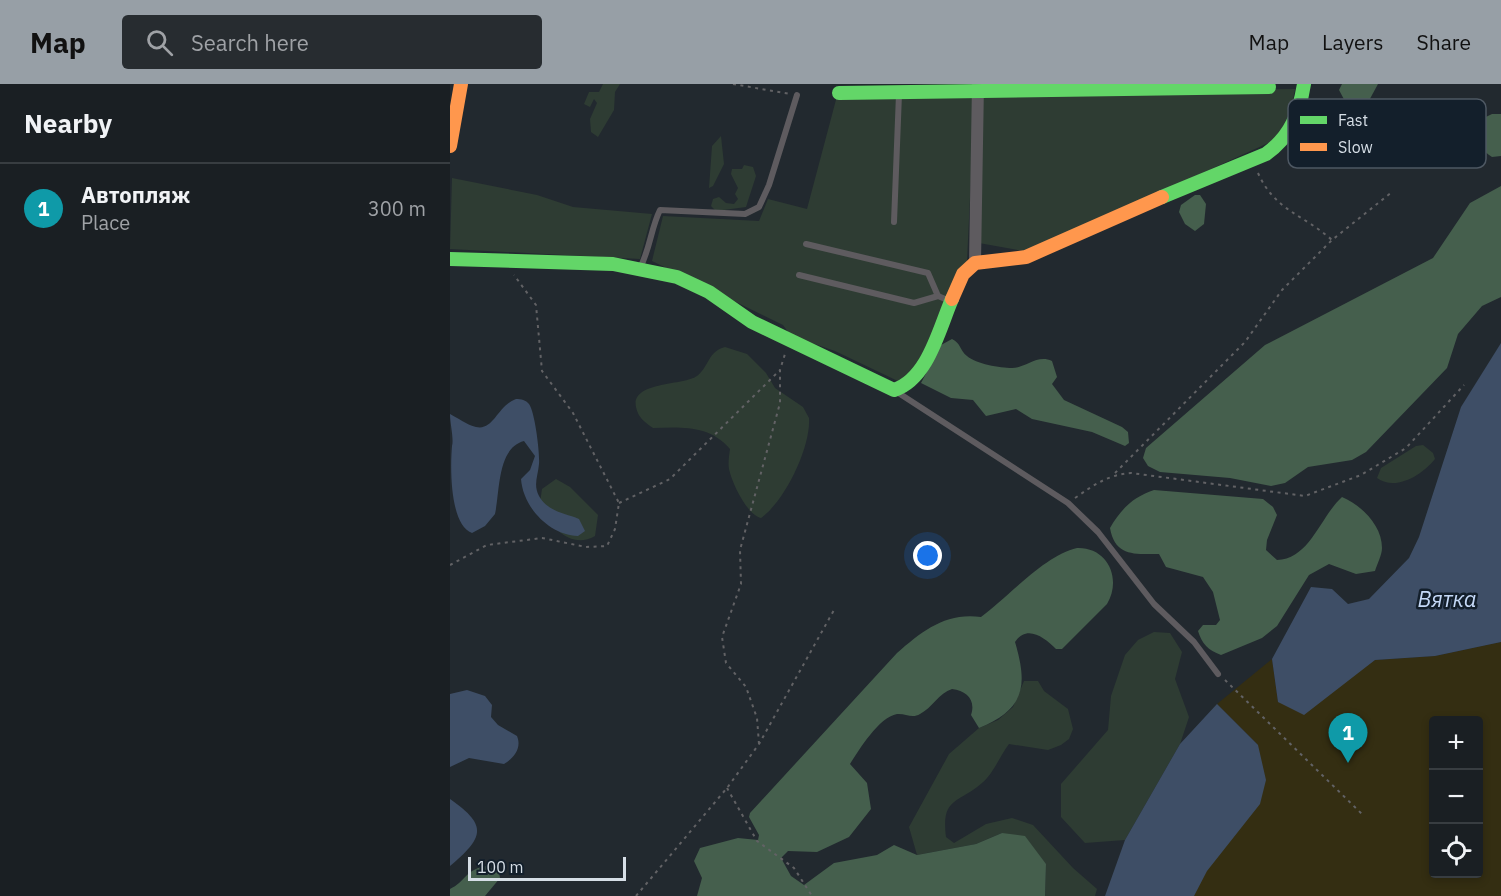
<!DOCTYPE html>
<html lang="en">
<head>
<meta charset="utf-8">
<style>
	:root { --surface:#1a1f23; --page:#272c30; --text:#f1f3f6; --muted:#9fa2a6; --line:#383d41; --accent:#979fa6 }
	body { margin:0; font-family:"IBM Plex Sans",sans-serif; background:var(--page); color:var(--text) }
	.controls { position:absolute; right:18px; bottom:18px; display:grid; overflow:hidden; border-radius:6px; box-shadow:0 3px 9px #0003 }
	.controls button { width:54px; height:54px; display:grid; place-items:center; padding:0; border:0; border-bottom:2px solid var(--line); background:var(--surface); color:var(--text); font:30px sans-serif }
	.scale { position:absolute; left:18px; bottom:15px; width:158px; box-sizing:border-box; padding-left:6px; border:3px solid #d6dee6; border-top:0; font-size:16px; line-height:21px; white-space:nowrap; color:#d6dee6; -webkit-text-stroke:4px #131f2b; paint-order:stroke }
	.you { position:absolute; left:478px; top:472px; width:21px; height:21px; margin:-15px; border:4px solid #fff; border-radius:50%; background:#1a73e8; box-shadow:0 0 0 9px #1a73e833 }
	.badge { display:grid; place-items:center; width:39px; height:39px; border-radius:50%; background:var(--accent); color:#fff; font-size:20px; font-weight:700 }
	.pin { position:absolute; translate:-50% -50px; filter:drop-shadow(0 2px 3px #0008) }
	.pin::after { content:''; position:absolute; top:32px; width:21px; height:18px; background:inherit; clip-path:polygon(0 0,100% 0,50% 100%) }
	.list { margin:0; padding:0; list-style:none }
	h2 { display:flex; justify-content:space-between; align-items:center; height:78px; margin:0; padding:0 24px; font-size:26px }
	h2 small { font-size:20px; font-weight:400; color:var(--muted) }
	.list li { display:grid; grid-template-columns:39px 1fr auto; gap:18px; align-items:center; box-sizing:border-box; height:90px; padding:0 24px; border-top:2px solid var(--line) }
	.list b { display:block; font-size:22px; white-space:nowrap }
	.list p { margin:0; font-size:20px; white-space:nowrap; color:var(--muted) }
	.list em { font-size:20px; font-style:normal; color:var(--muted) }
	.icon { flex:none; width:33px; height:33px; fill:none; stroke:currentColor; stroke-width:2; stroke-linecap:round; stroke-linejoin:round }
	.map { position:relative; flex:none; width:1051px; height:812px; overflow:hidden }
	header { display:flex; align-items:center; gap:36px; box-sizing:border-box; height:84px; padding:0 30px; background:var(--accent); color:#111 }
	header strong { font-size:28px }
	nav { display:flex; gap:33px; margin-inline-start:auto; font-size:21px }
	.search { width:420px; height:54px; background:var(--page); display:flex; align-items:center; gap:15px; box-sizing:border-box; padding:0 21px; border-radius:6px; color:var(--muted); font-size:22px }
	main { display:flex }
	aside { flex:1; background:var(--surface) }
	.map>svg:first-child { display:block }
	.green { fill:#2e3c33 }
	.forest { fill:#455f4d }
	.sand { fill:#342e12; fill-rule:evenodd }
	.water { fill:#3e4e66 }
	.lines { fill:none; stroke-linecap:round; stroke-linejoin:round }
	.path { stroke:#626265; stroke-width:2; stroke-dasharray:3 4.5; stroke-linecap:butt }
	.lane { stroke:#5e5b5f; stroke-width:6 }
	.street { stroke:#5e5b5f; stroke-width:12 }
	.fast { stroke:#63d668; stroke-width:14 }
	.slow { stroke:#ff974d; stroke-width:14 }
	.labels { text-anchor:middle; dominant-baseline:central; stroke-width:5; stroke-linejoin:round; paint-order:stroke }
	.water-label { font-size:22px; font-style:italic; fill:#c5d9f7; stroke:#131f2b }
	.key { fill:#131f2b; stroke:#4e5863; stroke-width:1.5 }
	.key-label { font-size:16px; fill:#d6dee6 }
</style>
</head>
<body>
<header>
<strong>Map</strong>
<div class="search"><svg class="icon" aria-label="search" viewBox="0 0 24 24"><circle cx="10" cy="10" r="6"/><path d="M15 15l6 6"/></svg>Search here</div>
<nav><a>Map</a><a>Layers</a><a>Share</a></nav>
</header>
<main>
<aside>
<h2>Nearby<small></small></h2>
<ul class="list">
<li><span class="badge" style="background:#0f9aa8">1</span><div><b>Автопляж</b><p>Place</p></div><em>300 m</em></li>
</ul>
</aside>
<div class="map">
<svg width="1051" height="812" viewBox="0 0 1051 812">
	<rect width="100%" height="100%" fill="#22292f"/>
	<!-- green -->
	<g class="green">
		<polygon points="153,0 170,0 165,8 164,26 148,53 141,48 140,35 147,19 144,15 140,23 134,20 139,8 149,8"/>
		<polygon points="845,5 836,51 579,168 529,159 533,9"/>
		<polygon points="525,9 517,177 465,285 452,299 385,267 341,252 333,241 202,177 213,132 309,137 318,115 357,125 387,12"/>
		<polygon points="271,52 274,80 263,102 259,104 262,62"/>
		<polygon points="294,81 303,83 306,92 296,123 266,127 261,122 263,115 269,113 276,119 284,120 288,115 285,110 288,104 281,90 282,85 292,85"/>
		<polygon points="2,94 87,111 123,123 202,130 190,175 0,165"/>
		<path d="M275 263 297 270 316 289 325 304 353 323 359 334C361 363 335 417 311 434 297 431 282 399 279 385 278 379 279 372 280 365 260 341 231 343 203 344 194 338 188 333 186 323 181 297 233 302 247 292 259 283 258 267 275 263Z"/>
		<path d="M973 361 983 369 985 375C973 390 946 408 927 394L931 384 966 362Z"/>
		<path d="M106 395 120 403 148 431 145 452C121 466 103 443 89 425L92 405Z"/>
		<polygon points="704,548 720,549 732,568 725,595 739,633 730,660 675,756 635,759 611,733 611,700 658,646 661,612 675,571 688,556"/>
		<path d="M574 597H588L594 607 618 625 623 645 619 655 611 661 598 666 559 660C550 672 543 690 532 699 508 720 491 713 496 753L504 759 536 740 562 734 583 741 623 784 647 805 645 812H595L596 780 552 749 526 760 467 771 459 743 499 670 529 644 548 636 563 623Z"/>
	</g>
	<!-- forest -->
	<g class="forest">
		<polygon points="892,0 928,0 909,35 904,34 889,6"/>
		<path d="M1042 30H1051V72L1042 73C1022 60 1015 41 1042 30Z"/>
		<polygon points="1051,102 1051,213 1032,222 1008,250 997,284 916,368 902,376 858,383 835,399 821,402 780,394 710,388 698,382 693,374 696,364 815,261 983,174 1020,119"/>
		<polygon points="745,111 750,111 756,120 754,140 745,147 735,140 729,128 731,121"/>
		<path d="M502 255C511 259 510 267 517 272 526 280 550 284 562 284 576 284 587 270 602 277L607 293 602 300 614 316 672 343 678 348 679 359 675 362 642 348 582 335 566 325 536 332 523 316 501 314 471 299 491 261Z"/>
		<path d="M704 406 813 415 823 423 827 431 817 456 816 466 827 476C860 475 870 433 892 413 911 421 932 441 932 464 932 471 927 480 925 487L906 490 879 480 859 491 827 542 812 554 771 571C758 566 752 560 748 547L753 541H766L770 536 763 508 753 493 716 483 709 470C685 470 665 473 660 444 671 425 683 413 704 406Z"/>
		<path d="M627 464C658 463 672 495 657 520L612 565H606C595 554 577 540 565 558 578 602 575 625 529 644L521 631C526 616 517 607 502 605 489 609 482 624 470 630 462 635 455 629 447 630 429 633 409 666 400 680L417 699 421 725 399 753 367 768 338 767 331 774 341 792 354 801 384 779 427 771 444 761 467 771 526 760 552 749 575 752 596 780 595 812H247L252 794 244 777 250 764 288 754 308 756 309 751 299 733 300 729 447 569C472 547 496 528 531 533 558 513 595 471 627 464Z"/>
		<path d="M36 782 49 788 50 794 35 812H0V805C15 798 16 785 36 782Z"/>
	</g>
	<!-- sand -->
	<path class="sand" d="M1051 558V812H744L808 661 767 620 822 575 828 618 900 593 925 576 985 572ZM984 636H1028V790H984Z"/>
	<!-- water -->
	<g class="water">
		<polygon points="1051,259 1051,558 985,572 925,576 854,631 828,618 822,575 861,503 882,505 898,520 919,515 959,474 969,453 1011,323"/>
		<path d="M66 315C71 315 76 316 79 320 85 328 90 370 89 380 88 392 83 401 89 412 98 428 115 429 129 435L135 447 128 452C99 451 73 423 71 395L80 386 85 372 74 357C47 364 50 408 45 430L35 442 22 449C0 441 0 385 2 362 4 355 0 340 0 330 8 334 17 341 26 343 44 347 47 322 66 315Z"/>
		<path d="M17 606 35 612 42 621 41 633 48 641 67 652C72 664 64 674 54 680L19 674 0 683V610Z"/>
		<polygon points="767,620 808,661 816,696 810,720 757,787 744,812 655,812 675,756 730,660"/>
		<path d="M0 715C39 742 33 754 0 782Z"/>
	</g>
	<g class="lines">
		<!-- path -->
		<g class="path">
			<polyline points="283,0 340,10"/>
			<path d="M808 89C825 127 853 130 882 156"/>
			<polyline points="665,389 795,258 832,206 882,156 942,108"/>
			<path d="M625 414C644 401 657 391 681 389L855 412 911 391 956 364 1014 301"/>
			<polyline points="169,419 220,395 330,286"/>
			<polyline points="0,481 37,461 92,454 136,463 157,462 165,445 169,419 123,329 92,287 86,221 64,191"/>
			<polyline points="775,596 914,732"/>
			<polyline points="309,660 307,634 296,603 276,579 272,553 291,500 290,466 330,319 330,286 335,270"/>
			<polyline points="277,704 307,757 344,784 362,812"/>
			<polyline points="186,812 277,704 309,660 384,526"/>
		</g>
		<!-- lane -->
		<g class="lane">
			<polyline points="444,138 449,10"/>
			<polyline points="356,160 478,189 488,212"/>
			<path d="M190 184C200 165 201 144 210 126L295 130 309 123 319 101 347 11"/>
			<polyline points="349,191 464,219 488,212 500,217"/>
			<polyline points="447,308 618,419 648,448 704,520 744,558 768,590"/>
		</g>
		<!-- street -->
		<polyline class="street" points="525,179 528,0"/>
		<!-- fast -->
		<g class="fast">
			<polyline points="389,9 819,3"/>
			<path d="M712 113 816 70C841 52 849 30 854 0"/>
			<path d="M0 175 163 180 227 193 259 208 302 238 444 306C478 295 489 245 502 215"/>
		</g>
		<!-- slow -->
		<g class="slow">
			<polyline points="0,62 11,0"/>
			<polyline points="502,215 513,190 525,179 576,173 712,113"/>
		</g>
	</g>
	<g class="labels">
		<!-- water labels -->
		<g class="water-label">
			<text x="997" y="514">Вятка</text>
		</g>
	</g>
	<!-- legend -->
	<rect x="838" y="15" width="198" height="69" rx="9" class="key"/>
	<rect x="850" y="32" width="27" height="8" fill="#63d668"/>
	<rect x="850" y="59" width="27" height="8" fill="#ff974d"/>
	<g class="key-label">
		<text x="888" y="42">Fast</text>
		<text x="888" y="69">Slow</text>
	</g>
</svg>
<div class="controls">
<button>+</button>
<button>−</button>
<button><svg class="icon" aria-label="locate" viewBox="0 0 24 24"><circle cx="12" cy="12" r="6"/><path d="M12 2v4M12 18v4M2 12h4M18 12h4"/></svg></button>
</div>
<div class="scale">100 m</div>
<div class="you"></div>
<div class="pin badge" style="left:898px;top:679px;background:#0f9aa8">1</div>
</div>
</main>
</body>
</html>
